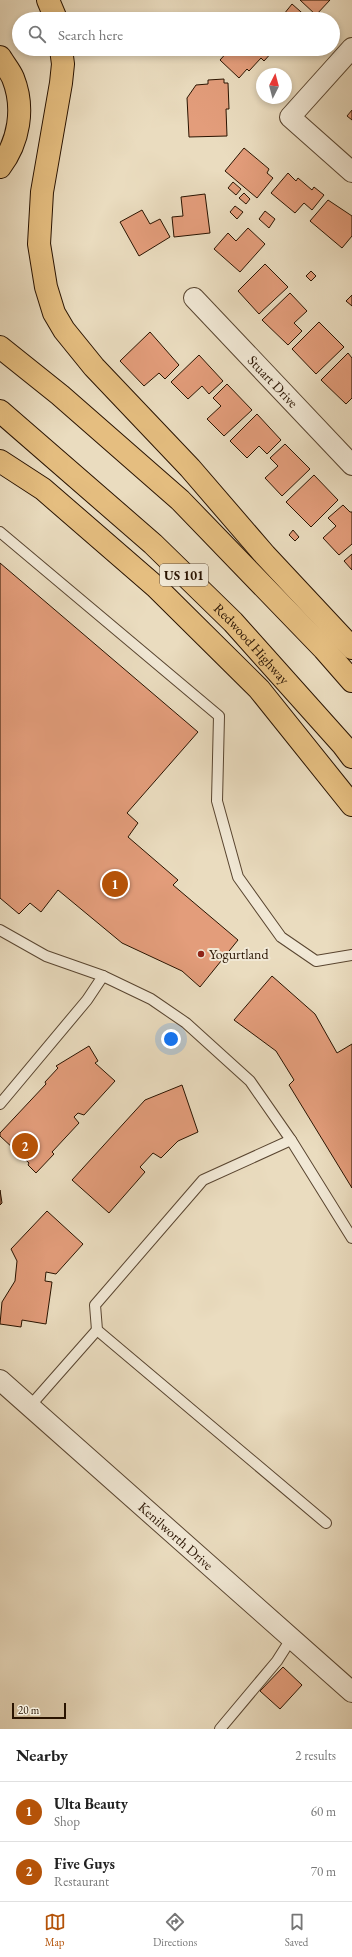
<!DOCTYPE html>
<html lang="en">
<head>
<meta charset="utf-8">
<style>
	:root { --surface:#fff; --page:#f6f6f6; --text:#222; --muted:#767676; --line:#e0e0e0; --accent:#b45309 }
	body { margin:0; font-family:"EB Garamond",serif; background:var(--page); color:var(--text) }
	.compass { position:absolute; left:256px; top:68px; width:36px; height:36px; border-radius:50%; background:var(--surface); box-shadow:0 2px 6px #0003; rotate:6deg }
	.scale { position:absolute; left:12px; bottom:10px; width:54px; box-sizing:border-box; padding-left:4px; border:2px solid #291300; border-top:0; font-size:11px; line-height:14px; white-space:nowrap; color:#291300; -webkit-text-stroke:3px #f1e8d5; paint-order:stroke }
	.you { position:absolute; left:171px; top:1039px; width:14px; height:14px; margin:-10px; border:3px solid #fff; border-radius:50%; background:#1a73e8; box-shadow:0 0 0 6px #1a73e833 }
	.badge { display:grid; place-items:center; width:26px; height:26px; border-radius:50%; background:var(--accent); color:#fff; font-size:13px; font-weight:700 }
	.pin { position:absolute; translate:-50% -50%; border:2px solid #fff; box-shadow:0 1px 4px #0006 }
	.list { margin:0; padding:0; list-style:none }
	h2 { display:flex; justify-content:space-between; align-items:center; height:52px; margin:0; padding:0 16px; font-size:17px }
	h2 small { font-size:13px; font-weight:400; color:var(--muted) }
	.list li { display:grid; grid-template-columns:26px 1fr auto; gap:12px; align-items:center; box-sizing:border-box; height:60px; padding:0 16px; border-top:1px solid var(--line) }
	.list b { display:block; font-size:15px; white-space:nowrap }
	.list p { margin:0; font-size:13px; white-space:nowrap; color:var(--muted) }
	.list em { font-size:13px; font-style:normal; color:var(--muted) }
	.icon { flex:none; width:22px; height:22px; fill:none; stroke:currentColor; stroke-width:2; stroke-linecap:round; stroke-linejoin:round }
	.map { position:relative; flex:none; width:352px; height:1729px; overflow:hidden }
	.search { position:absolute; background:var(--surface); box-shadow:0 2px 6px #0003; left:12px; right:12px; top:12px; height:44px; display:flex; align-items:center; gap:10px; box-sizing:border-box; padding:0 14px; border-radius:22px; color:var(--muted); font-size:15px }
	.sheet { height:172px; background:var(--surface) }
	nav { display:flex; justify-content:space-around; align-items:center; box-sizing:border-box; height:56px; border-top:1px solid var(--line); background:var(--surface); font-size:11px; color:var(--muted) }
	nav a { display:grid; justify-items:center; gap:2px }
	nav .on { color:var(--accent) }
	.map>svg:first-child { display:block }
	.building { fill:#e39d7b; stroke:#291300 }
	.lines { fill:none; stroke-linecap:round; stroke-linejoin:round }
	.lane-casing { stroke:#594530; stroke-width:12 }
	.street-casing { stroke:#594530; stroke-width:22 }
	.highway-casing { stroke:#291300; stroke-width:24 }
	.lane { stroke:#f1e8d5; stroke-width:10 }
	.street { stroke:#f1e8d5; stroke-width:20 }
	.highway { stroke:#e5be80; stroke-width:22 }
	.poi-dot { fill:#8f2418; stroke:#f1e8d5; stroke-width:1.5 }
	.labels { text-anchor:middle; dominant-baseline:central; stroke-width:4; stroke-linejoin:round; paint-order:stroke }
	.shield { fill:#f1e8d5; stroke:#655340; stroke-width:1 }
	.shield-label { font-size:13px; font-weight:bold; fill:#291300 }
	.street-label { font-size:14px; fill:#291300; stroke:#f1e8d5 }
	.poi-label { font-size:14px; fill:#291300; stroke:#f1e8d5; text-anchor:start }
</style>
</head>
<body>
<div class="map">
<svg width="352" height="1729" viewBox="0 0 352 1729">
	<rect width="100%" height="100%" fill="#eadcbf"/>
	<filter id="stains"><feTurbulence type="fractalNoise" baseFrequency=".005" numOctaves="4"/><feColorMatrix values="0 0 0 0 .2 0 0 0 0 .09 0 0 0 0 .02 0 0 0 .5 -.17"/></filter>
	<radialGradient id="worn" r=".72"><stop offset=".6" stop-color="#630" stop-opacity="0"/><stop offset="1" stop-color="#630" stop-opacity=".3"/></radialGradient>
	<!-- building -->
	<g class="building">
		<polygon points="300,0 330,0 316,15"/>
		<polygon points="292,4 309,19 280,19"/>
		<polygon points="230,49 271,49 273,51 264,61 261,58 249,71 247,69 239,78 220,60"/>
		<polygon points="280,49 292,49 287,55"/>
		<polygon points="224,79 224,83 228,83 229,109 226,109 227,136 189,137 187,98 196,85 208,84 208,80"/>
		<polygon points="352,110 352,120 347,116"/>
		<polygon points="244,148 269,169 267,173 273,178 257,198 225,171"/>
		<polygon points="288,173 296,181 298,178 312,190 314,187 324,195 312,210 304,203 295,213 271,193"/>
		<polygon points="233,182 241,189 236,195 228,188"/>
		<polygon points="244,193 250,199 246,204 239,198"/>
		<polygon points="205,194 210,233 174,237 172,217 183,216 181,197"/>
		<polygon points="328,200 352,216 352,236 342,248 310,221"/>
		<polygon points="235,206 243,212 237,219 230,212"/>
		<polygon points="142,210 150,224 160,219 170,237 139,256 120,222"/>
		<polygon points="265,211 275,219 269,228 259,219"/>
		<polygon points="248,228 265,244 240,272 214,249 228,233 236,241"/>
		<polygon points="265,264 288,287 259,314 238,291"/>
		<polygon points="311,271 316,276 311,281 306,276"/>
		<polygon points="290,293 307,311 294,323 302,331 288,345 262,320"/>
		<polygon points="352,295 352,306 346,301"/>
		<polygon points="319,322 344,347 316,374 292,349"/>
		<polygon points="150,332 179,365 165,379 159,373 144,386 120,361"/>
		<polygon points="348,353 352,358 352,398 346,404 321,380"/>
		<polygon points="199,355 223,381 209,394 202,386 188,399 171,382"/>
		<polygon points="227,384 252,410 224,436 207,419 221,406 213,398"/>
		<polygon points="257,414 281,440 267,454 259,446 247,458 230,441"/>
		<polygon points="285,444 310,469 282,496 265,478 278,466 270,458"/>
		<polygon points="314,475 338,500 311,527 286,502"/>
		<polygon points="343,505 350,512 352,512 352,544 339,555 323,538 336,526 328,518"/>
		<polygon points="293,530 299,537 295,541 289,535"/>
		<polygon points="352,554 352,570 344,561"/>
		<polygon points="0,563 198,732 127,813 138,823 128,837 178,880 173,885 238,940 200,987 182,971 122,943 58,890 41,912 30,903 19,914 0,898"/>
		<polygon points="272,976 315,1014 337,1053 352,1044 352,1188 289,1085 294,1080 276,1051 234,1020"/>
		<polygon points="89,1046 98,1061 95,1063 115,1081 84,1115 78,1113 74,1117 79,1123 52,1152 54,1154 36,1173 28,1165 29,1163 0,1136 0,1133 46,1084 45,1082 58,1068 56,1066"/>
		<polygon points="182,1085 198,1132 178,1141 161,1158 153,1153 140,1167 145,1172 109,1213 72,1180 145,1100"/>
		<polygon points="0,1190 2,1203 0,1205"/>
		<polygon points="47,1211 83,1244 56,1274 46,1272 45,1281 52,1282 46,1324 22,1320 21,1327 0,1324 2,1302 15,1281 17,1261 11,1249"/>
		<polygon points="283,1667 302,1685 280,1709 260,1691"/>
	</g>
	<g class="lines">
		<defs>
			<g id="lane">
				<polyline points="0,532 219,716 217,801 238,877 281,937 316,961 352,955"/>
				<polyline points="0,930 46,956 103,976 151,999 186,1023 250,1081 291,1140 352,1238"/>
				<polyline points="0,1104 87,1000 103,976"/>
				<polyline points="291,1140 203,1180 95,1305 97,1330 326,1523"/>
				<polyline points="30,1406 97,1330"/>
				<polyline points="220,1729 277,1661 291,1639"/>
			</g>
			<g id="street">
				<polyline points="352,48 290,117 352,172"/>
				<path id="s1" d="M194 298 352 465"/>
				<path id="s2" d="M0 1380 352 1692"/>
			</g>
			<g id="highway">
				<polyline points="48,0 56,19"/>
				<polyline points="61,49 63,64 61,83 42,192 39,244 46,287 54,313 64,330 94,367 190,468 265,555 352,648"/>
				<path d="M0 57C4 64 10 71 13 78 25 108 19 142 0 167"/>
				<polyline points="0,347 60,395 180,500 324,649 352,681"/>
				<path id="s3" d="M0 411 153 544 233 622 343 745 352 757"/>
				<polyline points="0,461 43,489 156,587 259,689 352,805"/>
			</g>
		</defs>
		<!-- lane casing -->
		<use href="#lane" class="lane-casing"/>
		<!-- street casing -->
		<use href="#street" class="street-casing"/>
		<!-- highway casing -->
		<use href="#highway" class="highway-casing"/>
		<!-- lane -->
		<use href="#lane" class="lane"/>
		<!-- street -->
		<use href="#street" class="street"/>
		<!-- highway -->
		<use href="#highway" class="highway"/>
	</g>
	<!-- markers -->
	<circle class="poi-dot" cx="201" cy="954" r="4"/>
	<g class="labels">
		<!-- shield labels -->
		<rect class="shield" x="160" y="564" width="48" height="22" rx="3"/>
		<g class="shield-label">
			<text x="184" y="575">US 101</text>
		</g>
		<!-- street labels -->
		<g class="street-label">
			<text stroke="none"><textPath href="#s1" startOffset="115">Stuart Drive</textPath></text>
			<text stroke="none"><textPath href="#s3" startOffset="343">Redwood Highway</textPath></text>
			<text stroke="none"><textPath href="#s2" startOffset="235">Kenilworth Drive</textPath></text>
		</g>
		<!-- poi labels -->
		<g class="poi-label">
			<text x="209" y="954">Yogurtland</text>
		</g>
	</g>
	<rect width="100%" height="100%" filter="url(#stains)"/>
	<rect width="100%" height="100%" fill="url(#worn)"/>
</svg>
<svg class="compass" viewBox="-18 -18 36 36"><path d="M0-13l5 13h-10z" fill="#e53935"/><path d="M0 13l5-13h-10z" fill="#767676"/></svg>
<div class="scale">20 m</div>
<div class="you"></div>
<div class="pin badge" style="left:115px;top:884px">1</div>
<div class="pin badge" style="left:25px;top:1146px">2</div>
<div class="search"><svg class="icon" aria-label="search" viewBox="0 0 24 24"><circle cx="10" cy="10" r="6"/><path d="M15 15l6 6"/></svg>Search here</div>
</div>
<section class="sheet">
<h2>Nearby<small>2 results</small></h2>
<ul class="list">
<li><span class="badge">1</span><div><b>Ulta Beauty</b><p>Shop</p></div><em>60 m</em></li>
<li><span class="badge">2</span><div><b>Five Guys</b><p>Restaurant</p></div><em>70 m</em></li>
</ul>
</section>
<nav>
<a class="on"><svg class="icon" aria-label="map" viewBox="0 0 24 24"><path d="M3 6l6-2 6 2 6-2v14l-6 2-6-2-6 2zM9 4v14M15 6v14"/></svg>Map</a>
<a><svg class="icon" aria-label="directions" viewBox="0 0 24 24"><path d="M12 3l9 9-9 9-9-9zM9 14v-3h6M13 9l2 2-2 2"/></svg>Directions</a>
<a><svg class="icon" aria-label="saved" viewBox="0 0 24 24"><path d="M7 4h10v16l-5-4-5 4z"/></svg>Saved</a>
</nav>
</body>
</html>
